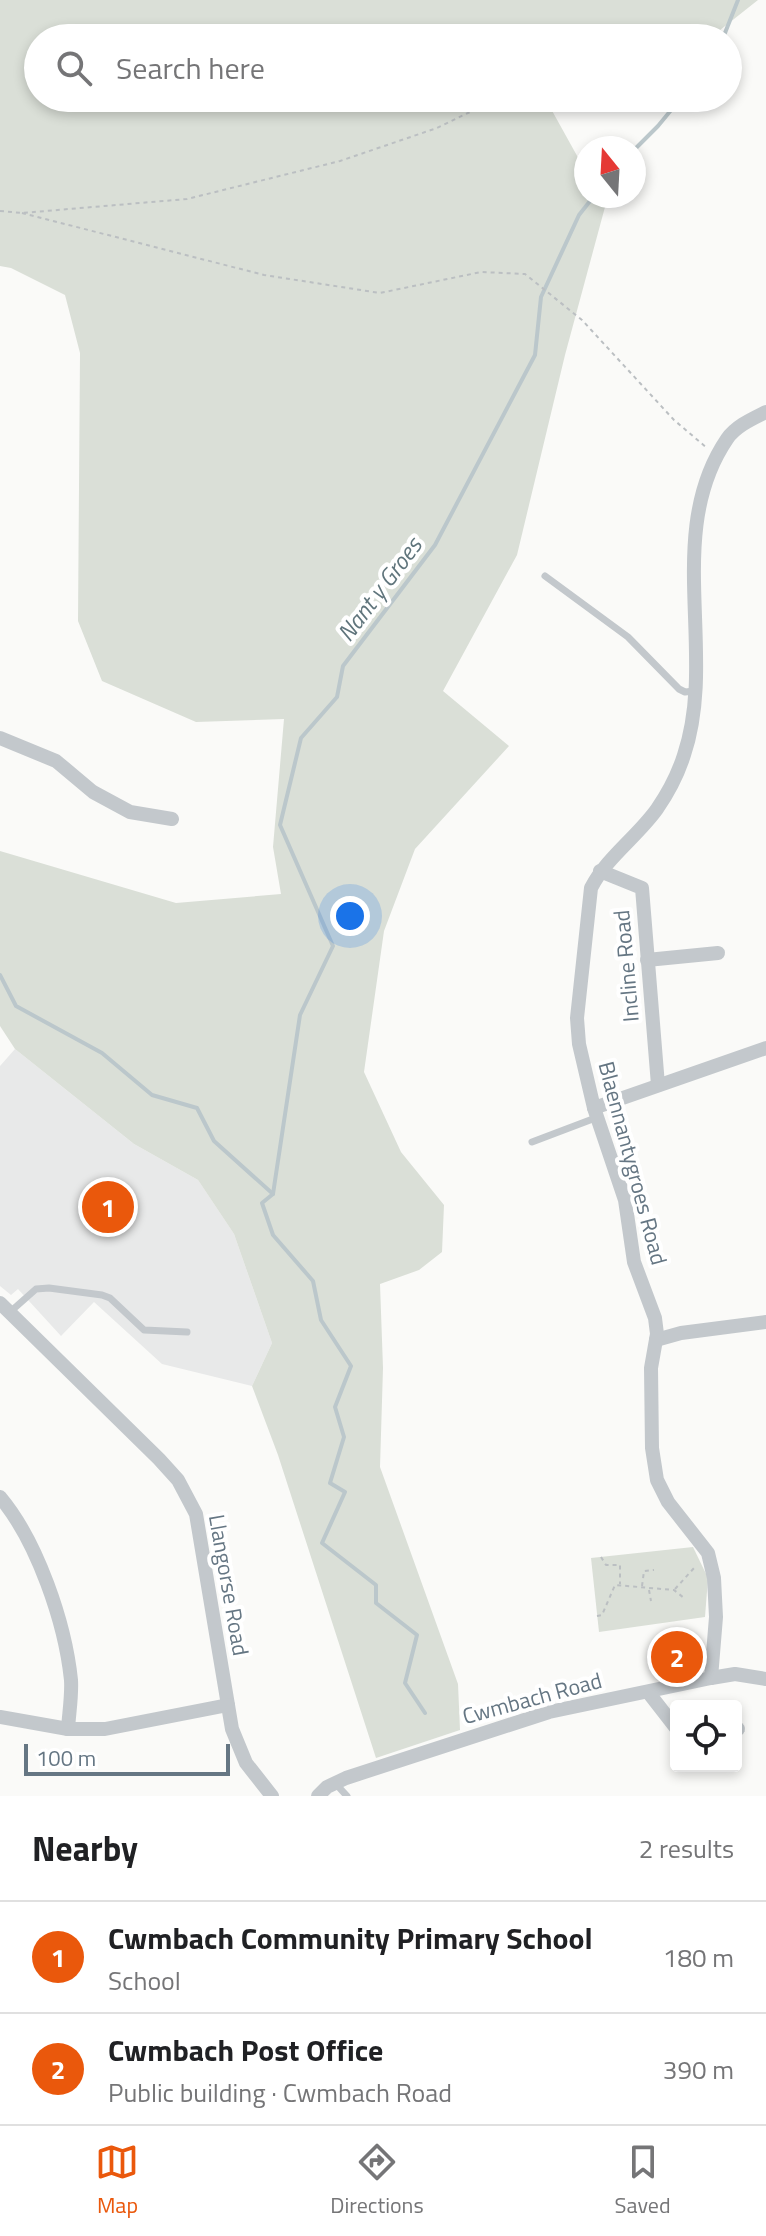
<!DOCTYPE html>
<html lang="en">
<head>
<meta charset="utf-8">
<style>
	:root { --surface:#fff; --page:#f2f2f2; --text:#202124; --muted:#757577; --line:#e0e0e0; --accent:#ea580c }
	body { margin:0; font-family:"Titillium Web",sans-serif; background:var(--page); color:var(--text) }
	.controls { position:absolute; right:24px; bottom:24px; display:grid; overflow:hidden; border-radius:8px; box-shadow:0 4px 12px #0003 }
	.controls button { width:72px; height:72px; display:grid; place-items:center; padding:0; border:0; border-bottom:2px solid var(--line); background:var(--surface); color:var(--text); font:40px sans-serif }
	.compass { position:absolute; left:574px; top:136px; width:72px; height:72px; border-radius:50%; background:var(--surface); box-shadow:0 4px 12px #0003; rotate:342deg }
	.scale { position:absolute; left:24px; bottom:20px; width:206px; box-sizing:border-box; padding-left:8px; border:4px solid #657683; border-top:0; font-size:22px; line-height:28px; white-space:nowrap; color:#657683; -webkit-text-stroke:6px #fff; paint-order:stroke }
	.you { position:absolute; left:350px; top:916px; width:28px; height:28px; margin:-20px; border:6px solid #fff; border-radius:50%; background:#1a73e8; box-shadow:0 0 0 12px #1a73e833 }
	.badge { display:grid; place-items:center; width:52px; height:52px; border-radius:50%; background:var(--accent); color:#fff; font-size:26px; font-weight:700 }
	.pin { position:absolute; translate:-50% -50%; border:4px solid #fff; box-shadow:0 2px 8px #0006 }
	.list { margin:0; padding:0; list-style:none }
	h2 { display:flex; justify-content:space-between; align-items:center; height:104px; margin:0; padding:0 32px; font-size:34px }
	h2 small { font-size:26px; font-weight:400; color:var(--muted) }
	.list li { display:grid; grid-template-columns:52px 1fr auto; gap:24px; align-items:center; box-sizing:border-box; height:112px; padding:0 32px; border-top:2px solid var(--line) }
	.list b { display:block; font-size:30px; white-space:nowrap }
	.list p { margin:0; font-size:26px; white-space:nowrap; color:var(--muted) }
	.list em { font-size:26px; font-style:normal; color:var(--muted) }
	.icon { flex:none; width:44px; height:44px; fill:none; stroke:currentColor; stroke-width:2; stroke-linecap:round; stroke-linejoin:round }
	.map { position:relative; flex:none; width:766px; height:1796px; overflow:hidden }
	.search { position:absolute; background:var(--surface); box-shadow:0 4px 12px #0003; left:24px; right:24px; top:24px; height:88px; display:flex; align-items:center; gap:20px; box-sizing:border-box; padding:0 28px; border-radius:44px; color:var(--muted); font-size:30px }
	.sheet { height:328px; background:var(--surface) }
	nav { display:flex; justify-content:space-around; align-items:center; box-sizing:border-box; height:112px; border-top:2px solid var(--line); background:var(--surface); font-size:22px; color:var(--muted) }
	nav a { display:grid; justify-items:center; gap:4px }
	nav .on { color:var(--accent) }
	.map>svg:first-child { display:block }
	.built { fill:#e8e9e9 }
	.green { fill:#dadfd7 }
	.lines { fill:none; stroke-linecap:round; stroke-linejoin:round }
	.stream { stroke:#bbc7cb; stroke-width:4 }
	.path { stroke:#bbbfc2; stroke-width:2; stroke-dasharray:4 4; stroke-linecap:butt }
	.lane { stroke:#c3c8cc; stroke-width:7 }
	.street { stroke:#c3c8cc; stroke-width:14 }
	.labels { text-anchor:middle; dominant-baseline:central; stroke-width:8; stroke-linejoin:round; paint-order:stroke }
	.street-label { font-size:22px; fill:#657683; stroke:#fff }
	.water-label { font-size:24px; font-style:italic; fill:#60757c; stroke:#fff }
</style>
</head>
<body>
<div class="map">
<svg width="766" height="1796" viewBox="0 0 766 1796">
	<rect width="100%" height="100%" fill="#fafaf8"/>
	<!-- built -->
	<polygon class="built" points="15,1049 134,1144 198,1180 234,1234 272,1343 252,1386 162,1364 94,1302 61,1336 18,1289 11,1295 0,1286 0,1066"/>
	<!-- green -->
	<g class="green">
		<polygon points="0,0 758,0 710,38 38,38 38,98 545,98 586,172 586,196 599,196 605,207 565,355 517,555 443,691 509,746 415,849 384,931 364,1072 401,1152 444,1205 442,1252 419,1270 380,1284 383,1368 380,1467 458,1684 460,1730 376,1758 278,1455 252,1386 272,1343 234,1234 198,1180 134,1144 15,1049 0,1026 0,851 176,903 281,894 273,847 284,719 196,722 102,681 78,621 80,353 65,295 11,268 0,266"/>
		<polygon points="693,1547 708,1578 705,1617 599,1632 591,1558"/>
	</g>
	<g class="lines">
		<!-- stream -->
		<g class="stream">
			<polyline points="723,38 738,0"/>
			<polyline points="634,150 658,126 681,98"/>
			<polyline points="0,975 16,1006 102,1053 152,1095 197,1108 214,1141 273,1194 262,1203 273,1235 313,1281 321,1320 351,1366 335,1407 344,1437 330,1483 345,1492 322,1543 376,1585 376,1603 417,1635 405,1683 425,1713"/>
			<polyline points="273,1194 300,1015 333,946 280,825 301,738 337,697 343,666 435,545 535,355 541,297 579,215 594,196"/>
		</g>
		<!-- path -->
		<g class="path">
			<polyline points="0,211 22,213 187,199 340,161 437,128 499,98"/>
			<polyline points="22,213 264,275 380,293 481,272 525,274 582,320 674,420 707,448"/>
			<polyline points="601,1557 606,1565 620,1565 620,1584"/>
			<polyline points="642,1586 644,1571 654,1570"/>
			<polyline points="675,1589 695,1567"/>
			<polyline points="649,1590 651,1601"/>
			<polyline points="597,1616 602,1615 615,1585 674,1590 684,1598"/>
		</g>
		<!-- lane -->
		<g class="lane">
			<polyline points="545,576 628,637 679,689 685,692 695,691"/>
			<polyline points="532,1142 598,1117"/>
			<polyline points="10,1312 36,1289 49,1288 102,1295 110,1298 144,1330 187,1332"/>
			<polyline points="335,1783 347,1796"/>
		</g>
		<!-- street -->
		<g class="street">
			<polyline points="0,738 56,761 93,792 130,812 172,819"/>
			<polyline points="600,871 642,888 658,1085"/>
			<polyline points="647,960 718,953"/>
			<polyline points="594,1108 766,1048"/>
			<polyline points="0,1303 159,1459 178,1480 196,1514 232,1729 246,1763 272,1796"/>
			<polyline points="656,1340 681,1333 766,1322"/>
			<path d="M0 1497C37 1541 65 1622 71 1680 72 1696 69 1713 68 1729"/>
			<path d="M711 1678 716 1617 714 1578 708 1553 668 1502 657 1480 652 1448 651 1368 657 1334 655 1318 634 1262 625 1200 594 1108 579 1044 577 1018 591 888C607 857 637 837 657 809 668 793 678 774 684 755 718 654 663 533 727 439 736 426 752 419 766 412"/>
			<polyline points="648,1692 676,1728"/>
			<polyline points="0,1717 68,1729 105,1729 228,1705"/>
			<polyline points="736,1730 738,1729"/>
			<polyline points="318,1796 327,1787 346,1778 549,1712 711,1678 735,1674 766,1679"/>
		</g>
	</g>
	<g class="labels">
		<!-- street labels -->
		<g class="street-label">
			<text transform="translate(626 966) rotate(-95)">Incline Road</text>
			<text transform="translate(633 1163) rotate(75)">Blaennantygroes Road</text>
			<text transform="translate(229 1585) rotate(80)">Llangorse Road</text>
			<text transform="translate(532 1698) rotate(-15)">Cwmbach Road</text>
		</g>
		<!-- water labels -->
		<g class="water-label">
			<text transform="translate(379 589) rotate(-53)">Nant y Groes</text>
		</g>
	</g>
</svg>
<div class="controls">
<button><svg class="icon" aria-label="locate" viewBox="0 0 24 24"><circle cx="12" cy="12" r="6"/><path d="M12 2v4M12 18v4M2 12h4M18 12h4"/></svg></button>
</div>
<svg class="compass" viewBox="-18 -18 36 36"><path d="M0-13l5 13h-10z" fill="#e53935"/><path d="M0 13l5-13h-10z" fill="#757577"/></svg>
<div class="scale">100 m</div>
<div class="you"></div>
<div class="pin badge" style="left:108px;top:1207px">1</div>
<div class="pin badge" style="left:677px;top:1657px">2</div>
<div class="search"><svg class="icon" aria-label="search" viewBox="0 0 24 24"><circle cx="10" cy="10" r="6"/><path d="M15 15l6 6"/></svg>Search here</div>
</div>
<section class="sheet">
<h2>Nearby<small>2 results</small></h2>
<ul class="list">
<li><span class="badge">1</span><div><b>Cwmbach Community Primary School</b><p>School</p></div><em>180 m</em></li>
<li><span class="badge">2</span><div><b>Cwmbach Post Office</b><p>Public building · Cwmbach Road</p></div><em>390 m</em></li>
</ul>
</section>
<nav>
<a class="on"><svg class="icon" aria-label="map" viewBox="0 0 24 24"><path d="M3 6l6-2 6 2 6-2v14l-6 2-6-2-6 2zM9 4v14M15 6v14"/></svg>Map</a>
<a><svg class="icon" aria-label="directions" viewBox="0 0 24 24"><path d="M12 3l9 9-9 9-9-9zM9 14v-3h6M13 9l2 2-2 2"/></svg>Directions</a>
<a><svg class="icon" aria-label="saved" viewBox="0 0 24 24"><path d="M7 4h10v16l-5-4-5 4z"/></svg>Saved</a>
</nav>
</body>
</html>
